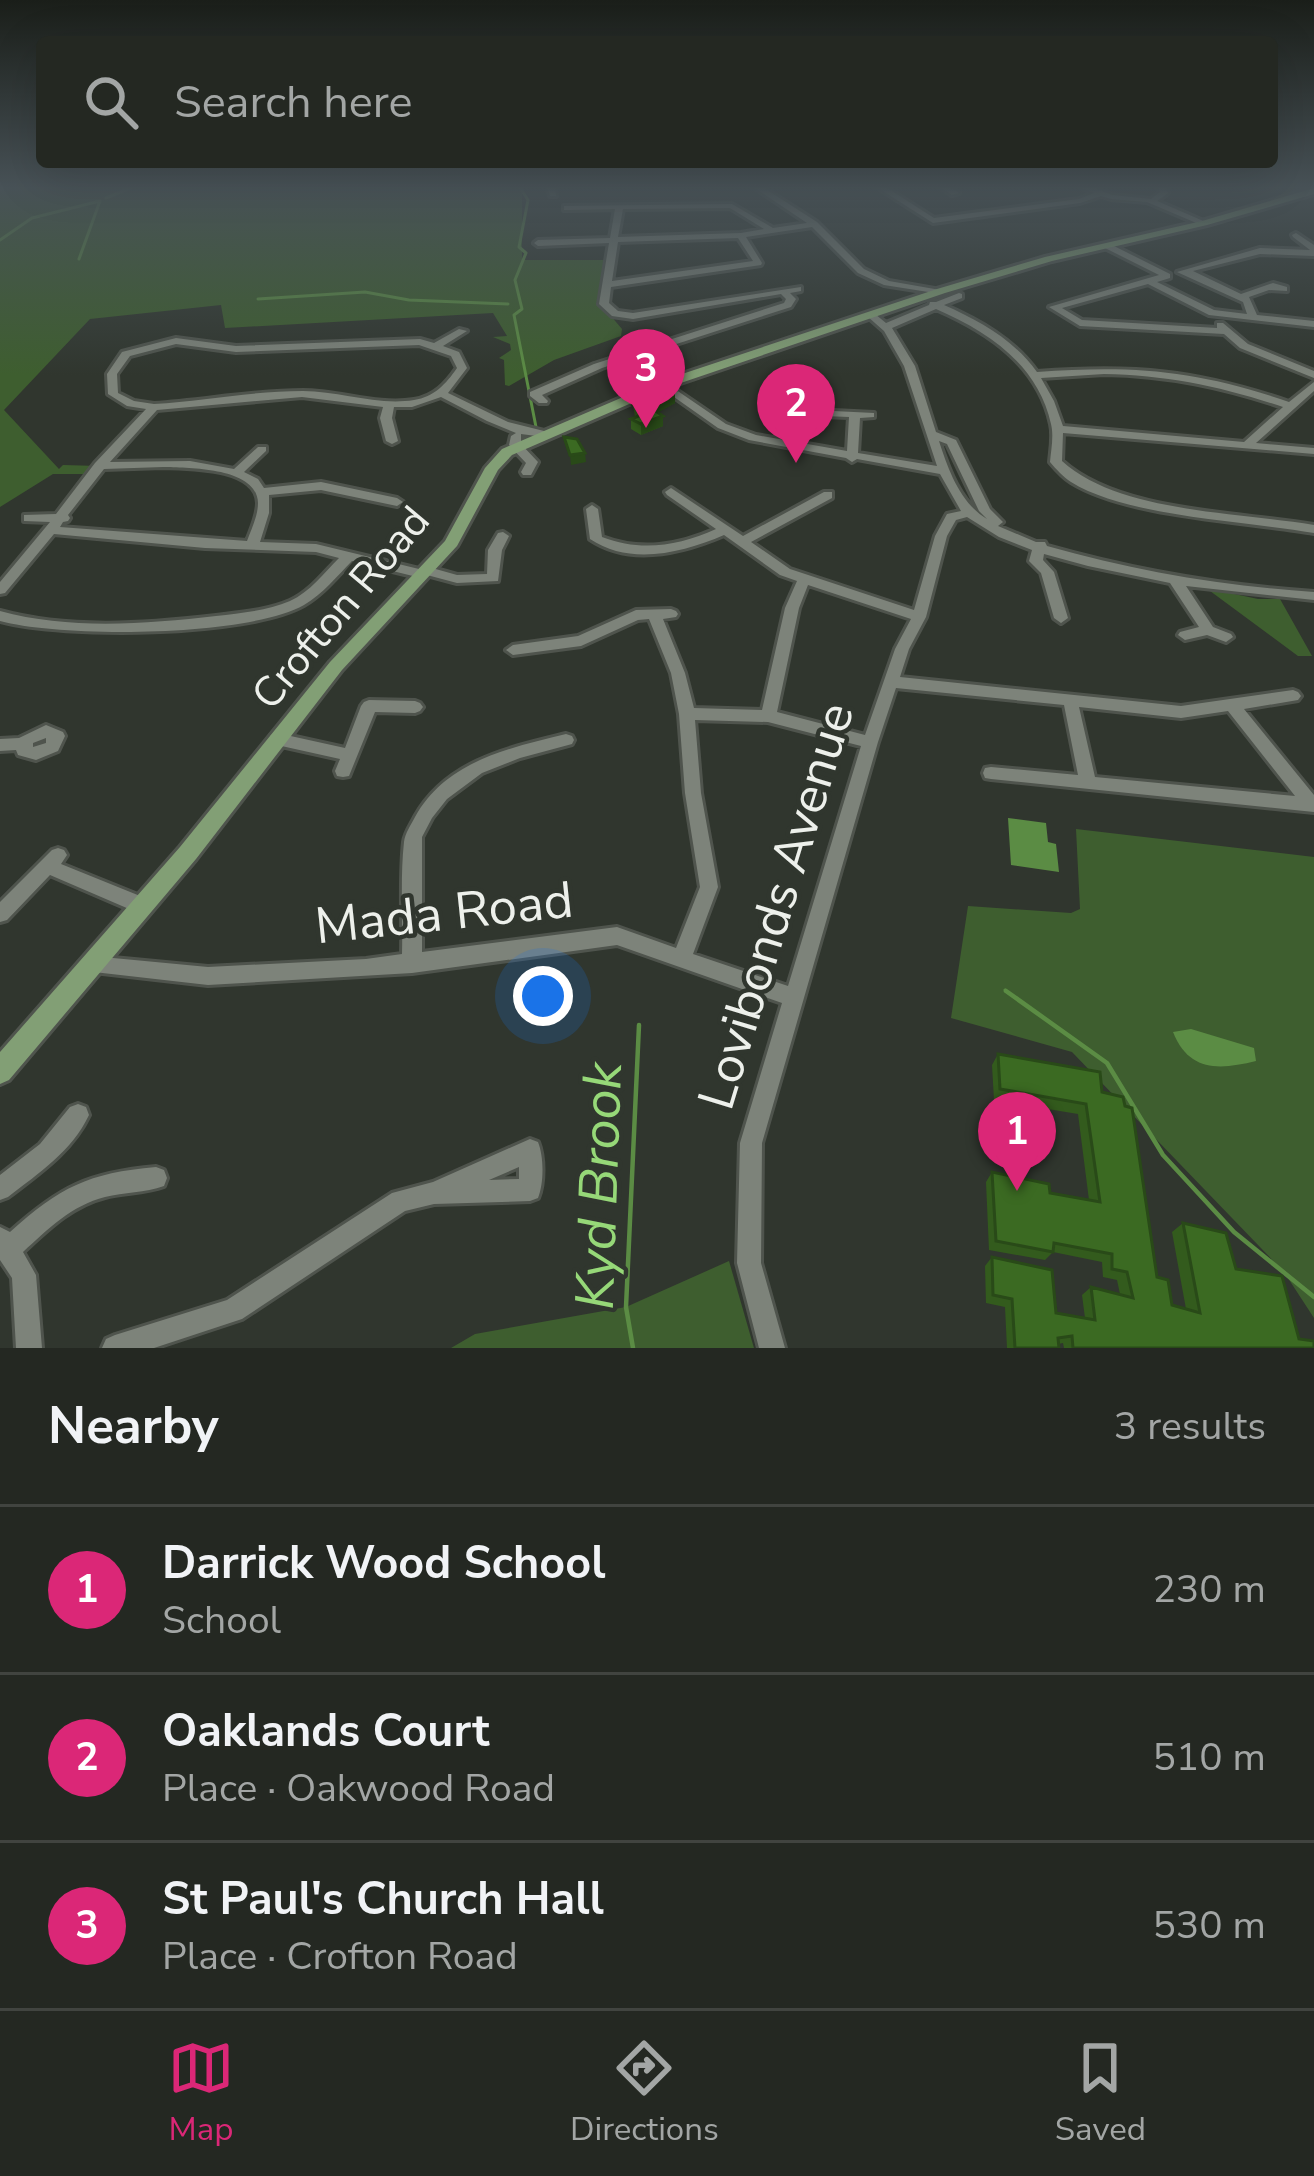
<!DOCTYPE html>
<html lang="en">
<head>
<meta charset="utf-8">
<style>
	:root { --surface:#242822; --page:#2c302a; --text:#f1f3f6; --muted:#a3a6a5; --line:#414440; --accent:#db2777 }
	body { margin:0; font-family:"Nunito Sans",sans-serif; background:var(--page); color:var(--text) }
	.you { position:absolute; left:543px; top:996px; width:42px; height:42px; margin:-30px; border:9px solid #fff; border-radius:50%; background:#1a73e8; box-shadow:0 0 0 18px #1a73e833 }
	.badge { display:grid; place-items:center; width:78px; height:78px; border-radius:50%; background:var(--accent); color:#fff; font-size:39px; font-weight:700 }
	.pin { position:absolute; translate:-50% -99px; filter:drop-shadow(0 3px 6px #0008) }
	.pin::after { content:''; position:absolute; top:63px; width:42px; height:36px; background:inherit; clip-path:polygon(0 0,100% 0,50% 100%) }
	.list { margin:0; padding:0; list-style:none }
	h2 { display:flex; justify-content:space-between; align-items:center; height:156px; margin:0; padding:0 48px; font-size:51px }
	h2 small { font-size:39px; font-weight:400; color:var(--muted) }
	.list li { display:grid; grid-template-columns:78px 1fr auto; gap:36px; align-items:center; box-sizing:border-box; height:168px; padding:0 48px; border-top:3px solid var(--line) }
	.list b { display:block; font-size:45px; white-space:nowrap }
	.list p { margin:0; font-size:39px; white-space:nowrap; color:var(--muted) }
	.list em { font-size:39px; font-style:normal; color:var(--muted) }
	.icon { flex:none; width:66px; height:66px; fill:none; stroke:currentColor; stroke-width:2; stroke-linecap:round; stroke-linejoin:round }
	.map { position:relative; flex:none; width:1314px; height:1348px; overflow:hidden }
	.search { position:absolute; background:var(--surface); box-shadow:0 12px 48px #0002; left:36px; right:36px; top:36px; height:132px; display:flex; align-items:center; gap:30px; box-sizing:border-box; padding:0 42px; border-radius:12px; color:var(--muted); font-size:45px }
	.sheet { height:660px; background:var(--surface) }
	nav { display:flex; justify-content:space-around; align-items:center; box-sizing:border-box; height:168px; border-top:3px solid var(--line); background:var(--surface); font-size:33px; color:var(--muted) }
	nav a { display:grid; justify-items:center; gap:6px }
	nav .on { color:var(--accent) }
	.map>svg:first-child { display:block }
	.green { fill:#3e5e2f }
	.water { fill:#5b8c44 }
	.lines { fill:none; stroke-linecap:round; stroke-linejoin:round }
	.stream-far1 { stroke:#5b8c44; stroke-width:3 }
	.stream { stroke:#5b8c44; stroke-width:4.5 }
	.minor-casing { stroke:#4f544d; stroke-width:6 }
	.major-casing { stroke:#4f544d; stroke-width:6 }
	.minor { fill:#7d837a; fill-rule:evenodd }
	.major { fill:#829f75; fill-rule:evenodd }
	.wall { fill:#335b1d }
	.shaded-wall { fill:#294a18 }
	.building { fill:#3b6a22; stroke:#294a18; stroke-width:3 }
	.labels { text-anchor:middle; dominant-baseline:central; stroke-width:9; stroke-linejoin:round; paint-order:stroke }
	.street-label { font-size:42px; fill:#edf0eb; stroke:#30362e }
	.near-street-label { font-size:51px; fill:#edf0eb; stroke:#30362e }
	.near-water-label { font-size:54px; font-style:italic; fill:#96d878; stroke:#30362e }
</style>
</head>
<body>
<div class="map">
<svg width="1314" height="1348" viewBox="0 0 1314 1348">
	<rect width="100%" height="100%" fill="#30362e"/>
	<!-- green -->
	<g class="green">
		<polygon points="0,186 522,186 522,260 608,260 599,302 622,329 621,336 554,360 509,386 505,385 504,360 499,358 511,350 510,344 493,337 507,336 493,313 225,328 221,305 90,319 4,410 59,469 63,465 99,466 95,474 53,474 0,507"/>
		<polygon points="1206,588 1258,599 1280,599 1312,656 1298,656"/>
		<polygon points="1076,829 1314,857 1314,1318 1284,1272 1072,1052 951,1018 968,906 1071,913 1080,909"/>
		<polygon points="729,1261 754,1348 451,1348 475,1334 626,1307"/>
	</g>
	<!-- water -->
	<g class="water">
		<polygon points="1008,818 1046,823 1048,842 1056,844 1059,872 1011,865"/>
		<path d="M1191 1029 1254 1048 1256 1061C1219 1070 1189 1072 1173 1032Z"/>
	</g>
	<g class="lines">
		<!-- stream-far1 -->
		<g class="stream-far1">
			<polyline points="519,186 528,200 519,247 526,253 515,280 522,309 514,315 536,427"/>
			<polyline points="106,198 135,186"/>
			<polyline points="0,240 32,218 100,201 79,259"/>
			<polyline points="258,299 365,292 409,300 508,304"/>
			<polyline points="1005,990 1010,994"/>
		</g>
		<!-- stream -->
		<g class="stream">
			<polyline points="1006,991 1107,1063 1163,1155 1234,1232 1314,1297"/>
			<polyline points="633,1348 626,1307 639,1025"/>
		</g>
		<defs>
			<g id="minor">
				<polygon points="547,186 555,186 556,196 550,196"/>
				<path d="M752 186H761L817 222 864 269 889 281 946 291 941 294 884 285 858 273 812 227 746 237 762 263 761 265 611 287 609 303 618 311 633 313 801 287V291L790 293 796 299 791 307 602 368 542 395 548 401 547 403H539L530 396V392L594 364 784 303 786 299 781 294 633 319 612 316 599 304 609 243 538 246 534 243 538 240 610 238 615 209 567 210H564V206L732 204 773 228 807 223ZM730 208 764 229 741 233 618 237 623 209ZM738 238 753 261 612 281 618 242Z"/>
				<polygon points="875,186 884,186 934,218 1079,199 1094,193 1078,186 1089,186 1112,195 1151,199 1160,192 1157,186 1165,186 1168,193 1157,201 1208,223 1201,225 1147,202 1111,199 1101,196 1080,203 933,223"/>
				<polygon points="939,186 948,186 959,193 952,195"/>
				<polygon points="1296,233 1314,245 1314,256 1260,254 1193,271 1241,294 1273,283 1287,287 1287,291 1269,290 1249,297 1257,315 1314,321 1314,327 1209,315 1148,284 1062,308 1082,320 1217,328 1217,323 1223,323 1248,344 1314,371 1314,378 1240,348 1224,334 1080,326 1049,307 1159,275 1105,248 1104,246 1108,243 1170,274 1170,278 1157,282 1214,310 1247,314 1243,302 1177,272 1260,248 1310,250 1293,237 1292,235"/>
				<path d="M959 293 962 294V298L944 305C980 321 1013 339 1037 372 1134 365 1196 370 1289 402L1314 382V391L1256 443 1314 448V454L1063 433 1062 461C1119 513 1239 512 1314 525V533C1247 521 1127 517 1071 482 1063 477 1056 469 1050 462 1051 450 1054 436 1051 424 1038 365 989 332 936 309L892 328 915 366 936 432 956 440 990 509 1003 522 998 526 1036 542H1045L1047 546C1135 571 1223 586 1314 592V600L1186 586 1213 627 1231 634 1233 637 1226 642 1207 635 1185 640 1178 635 1180 632 1199 627 1170 583 1088 566 1044 554 1043 560 1054 572 1068 618 1061 623 1054 618 1041 573 1029 561 1032 550 999 537 967 517 956 520 947 536 926 617 909 649 900 677 1181 706 1293 690 1298 692 1301 696 1298 700 1244 709 1314 795V812L991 779 985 778 983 773 985 768 991 767 1078 775 1064 705 896 688 878 742 762 1143 761 1263 785 1348H759L737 1263 740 1143 782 1003 617 945 412 973 208 985 85 971 82 965 85 959 92 956 208 967 366 959 402 954C403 918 400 879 404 842 405 833 411 825 415 817 446 761 509 748 566 734L572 736 574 740 572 744 520 758 482 773 447 799 432 818 422 837V952L617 927 676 948 700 887 685 793 679 714 671 673 649 619 638 620 581 646 513 655 506 650 513 645 578 636 636 610 671 609 676 611 678 614 676 617 663 619 685 673 694 708 762 710 785 608 797 581 780 575 724 535C682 553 630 566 590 539L586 509 592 505 598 509 602 537C641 552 678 546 716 529L667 495 665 492 671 488 743 536 824 492H832V498L751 542 790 569 914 610 935 536 947 514 961 511 940 474 857 459 852 462 846 458 749 440 718 428 657 385 666 383 726 424 756 435 847 451 849 417 773 414 768 411 773 408 874 413V417L860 418 858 453 937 466 904 366 884 331 867 316 875 314 886 323 929 305 930 302H936ZM1104 374C1167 375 1223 387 1283 407L1244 442 1063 426 1054 401 1041 378ZM939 441 947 444 979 511 987 519C960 503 948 469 939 441ZM808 585 911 619 895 649 865 735 777 712 799 608ZM1079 707 1181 718 1228 711 1295 796 1095 777ZM695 720 768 722 861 746 788 986 693 954 718 887 701 793Z"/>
				<path d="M459 329 467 331 443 346 459 352 467 368 448 393 508 422 548 432 550 434 544 437 521 434V444L538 462 531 475H523L521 472 526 463 509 445 511 436 516 433 487 421 441 397 412 407H394L392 418 398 441 392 444 386 441 380 418 383 407 302 397 157 410 110 462 190 461 234 469 258 447H266V451L244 472 258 479 264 488 321 482 397 498 403 502 397 506 321 490 269 495V513L260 542 316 544 419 569 425 566 457 575 487 574 488 550 498 533 503 532 509 536 502 550 498 581 457 583 427 575 421 578 352 561C337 576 323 594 304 605 247 637 63 638 0 621V611C69 630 146 624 216 616 240 613 267 611 290 601 310 592 324 573 339 558L316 552 205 548 54 534 5 593 0 594V582L50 522 24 521V515L56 514 95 463 146 409 127 406 108 394 107 374 122 352 176 338 236 346 420 339 434 343ZM176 344 236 352 419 345 451 356 457 368C446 384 434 397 414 400 377 406 340 391 303 391 253 391 203 401 154 404L134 401 118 393 117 374 130 356ZM163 467C189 468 257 467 258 503 258 516 251 530 247 541L60 527 63 522 68 521 70 518 68 515 104 469Z"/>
				<polygon points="369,700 415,701 420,703 423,707 420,711 415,713 375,712 349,776 343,777 337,776 335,771 340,759 277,745 271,743 269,739 271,735 277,733 345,748 361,706 364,702"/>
				<path d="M46 725 63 732 65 736 58 751 36 760 18 755 16 750 0 751V739L19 738ZM46 738V743L33 747V743Z"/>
				<polygon points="58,848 64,850 67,855 61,864 150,900 152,906 150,912 143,914 136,912 50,875 7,920 0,922 0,902 52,850"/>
				<path d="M78 1104 86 1107 89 1115C72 1151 39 1173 8 1197L0 1200V1175L40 1144 70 1107Z"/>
				<path d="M530 1139 538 1142C544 1157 544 1183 538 1198L530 1201 434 1204 405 1211 242 1319 154 1348H102L106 1339 115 1335 227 1300 392 1193 433 1182ZM519 1167V1179L489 1180Z"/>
				<path d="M156 1167 164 1170 167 1178 164 1186C145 1193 124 1192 105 1197 72 1205 47 1230 23 1252L36 1275 42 1348H16L12 1278 0 1260V1227L10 1232C60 1187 88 1173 156 1167Z"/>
			</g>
			<polygon id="major" points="1314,188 1314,194 1207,225 1052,261 945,293 666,388 512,455 498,470 457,546 342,670 196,859 9,1080 0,1084 0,1052 180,847 330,662 445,541 485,468 502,449 658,382 937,289 1045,257 1202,221"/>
		</defs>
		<!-- minor casing -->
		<use href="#minor" class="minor-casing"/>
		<!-- major casing -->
		<use href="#major" class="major-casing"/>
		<!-- minor -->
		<use href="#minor" class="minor"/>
		<!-- major -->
		<use href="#major" class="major"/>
	</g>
	<!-- wall -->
	<g class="wall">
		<polygon points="675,391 675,403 658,412 663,416 663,426 641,435 631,429 631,419 635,417 633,405"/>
		<polygon points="998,1054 1102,1092 1157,1277 1172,1305 1186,1309 1172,1232 1183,1223 1236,1269 1299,1339 1314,1348 1064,1348 1063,1343 1058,1344 1059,1348 1007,1348 1005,1307 986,1303 985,1266 992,1257 1056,1313 1085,1318 1082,1295 1091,1287 1120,1294 1117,1280 1103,1277 1102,1262 1053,1252 1045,1260 989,1250 986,1182 992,1172 1050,1193 1089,1200 1078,1114 994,1100 992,1065"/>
	</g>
	<!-- shaded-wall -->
	<g class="shaded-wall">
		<polygon points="675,391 675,403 643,421 643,409"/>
		<polygon points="663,416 663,426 641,435 641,424"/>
		<polygon points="585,453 586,462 571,465 570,455"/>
	</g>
	<!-- building -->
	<g class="building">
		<polygon points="664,384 675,391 643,409 633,405 643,395"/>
		<polygon points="654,410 663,416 641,424 631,419"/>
		<polygon points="564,437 577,439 585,453 570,455"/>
		<polygon points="998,1054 1100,1072 1102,1092 1123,1097 1125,1106 1132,1108 1157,1277 1168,1280 1172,1305 1200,1313 1183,1223 1226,1233 1236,1269 1282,1276 1299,1339 1314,1341 1314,1348 1073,1348 1072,1336 1058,1338 1059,1348 1015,1348 1012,1299 993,1295 992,1257 1052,1270 1056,1313 1095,1320 1091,1287 1133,1298 1127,1272 1112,1269 1112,1254 1054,1243 1053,1252 996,1241 992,1172 1049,1184 1050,1193 1100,1202 1086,1104 1000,1089"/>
	</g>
	<!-- sky -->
	<linearGradient id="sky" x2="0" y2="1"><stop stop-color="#1a1e19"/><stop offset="0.5" stop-color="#485257"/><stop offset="1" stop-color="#485257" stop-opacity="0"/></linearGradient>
	<rect width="1314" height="375" fill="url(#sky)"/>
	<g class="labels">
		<!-- street labels -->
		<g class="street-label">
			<text transform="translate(341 608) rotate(-50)">Crofton Road</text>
		</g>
		<!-- near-street labels -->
		<g class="near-street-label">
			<text transform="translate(776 906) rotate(-73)">Lovibonds Avenue</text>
			<text transform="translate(444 913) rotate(-6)">Mada Road</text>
		</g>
		<!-- near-water labels -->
		<g class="near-water-label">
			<text transform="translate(599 1186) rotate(-88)">Kyd Brook</text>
		</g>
	</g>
</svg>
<div class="you"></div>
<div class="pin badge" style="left:1017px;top:1191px">1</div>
<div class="pin badge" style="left:796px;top:463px">2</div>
<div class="pin badge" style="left:646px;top:428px">3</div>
<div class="search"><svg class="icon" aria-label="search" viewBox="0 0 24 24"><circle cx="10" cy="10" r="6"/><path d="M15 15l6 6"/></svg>Search here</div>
</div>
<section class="sheet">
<h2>Nearby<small>3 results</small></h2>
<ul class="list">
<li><span class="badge">1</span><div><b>Darrick Wood School</b><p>School</p></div><em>230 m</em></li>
<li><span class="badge">2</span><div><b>Oaklands Court</b><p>Place · Oakwood Road</p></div><em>510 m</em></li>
<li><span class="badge">3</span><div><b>St Paul's Church Hall</b><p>Place · Crofton Road</p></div><em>530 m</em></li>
</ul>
</section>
<nav>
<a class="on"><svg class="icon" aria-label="map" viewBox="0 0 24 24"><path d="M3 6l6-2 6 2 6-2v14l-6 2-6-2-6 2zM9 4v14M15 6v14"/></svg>Map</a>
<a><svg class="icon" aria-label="directions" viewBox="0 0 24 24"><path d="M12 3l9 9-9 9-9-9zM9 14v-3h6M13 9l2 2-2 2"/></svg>Directions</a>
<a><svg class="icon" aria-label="saved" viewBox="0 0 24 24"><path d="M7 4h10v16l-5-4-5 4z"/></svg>Saved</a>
</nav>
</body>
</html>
